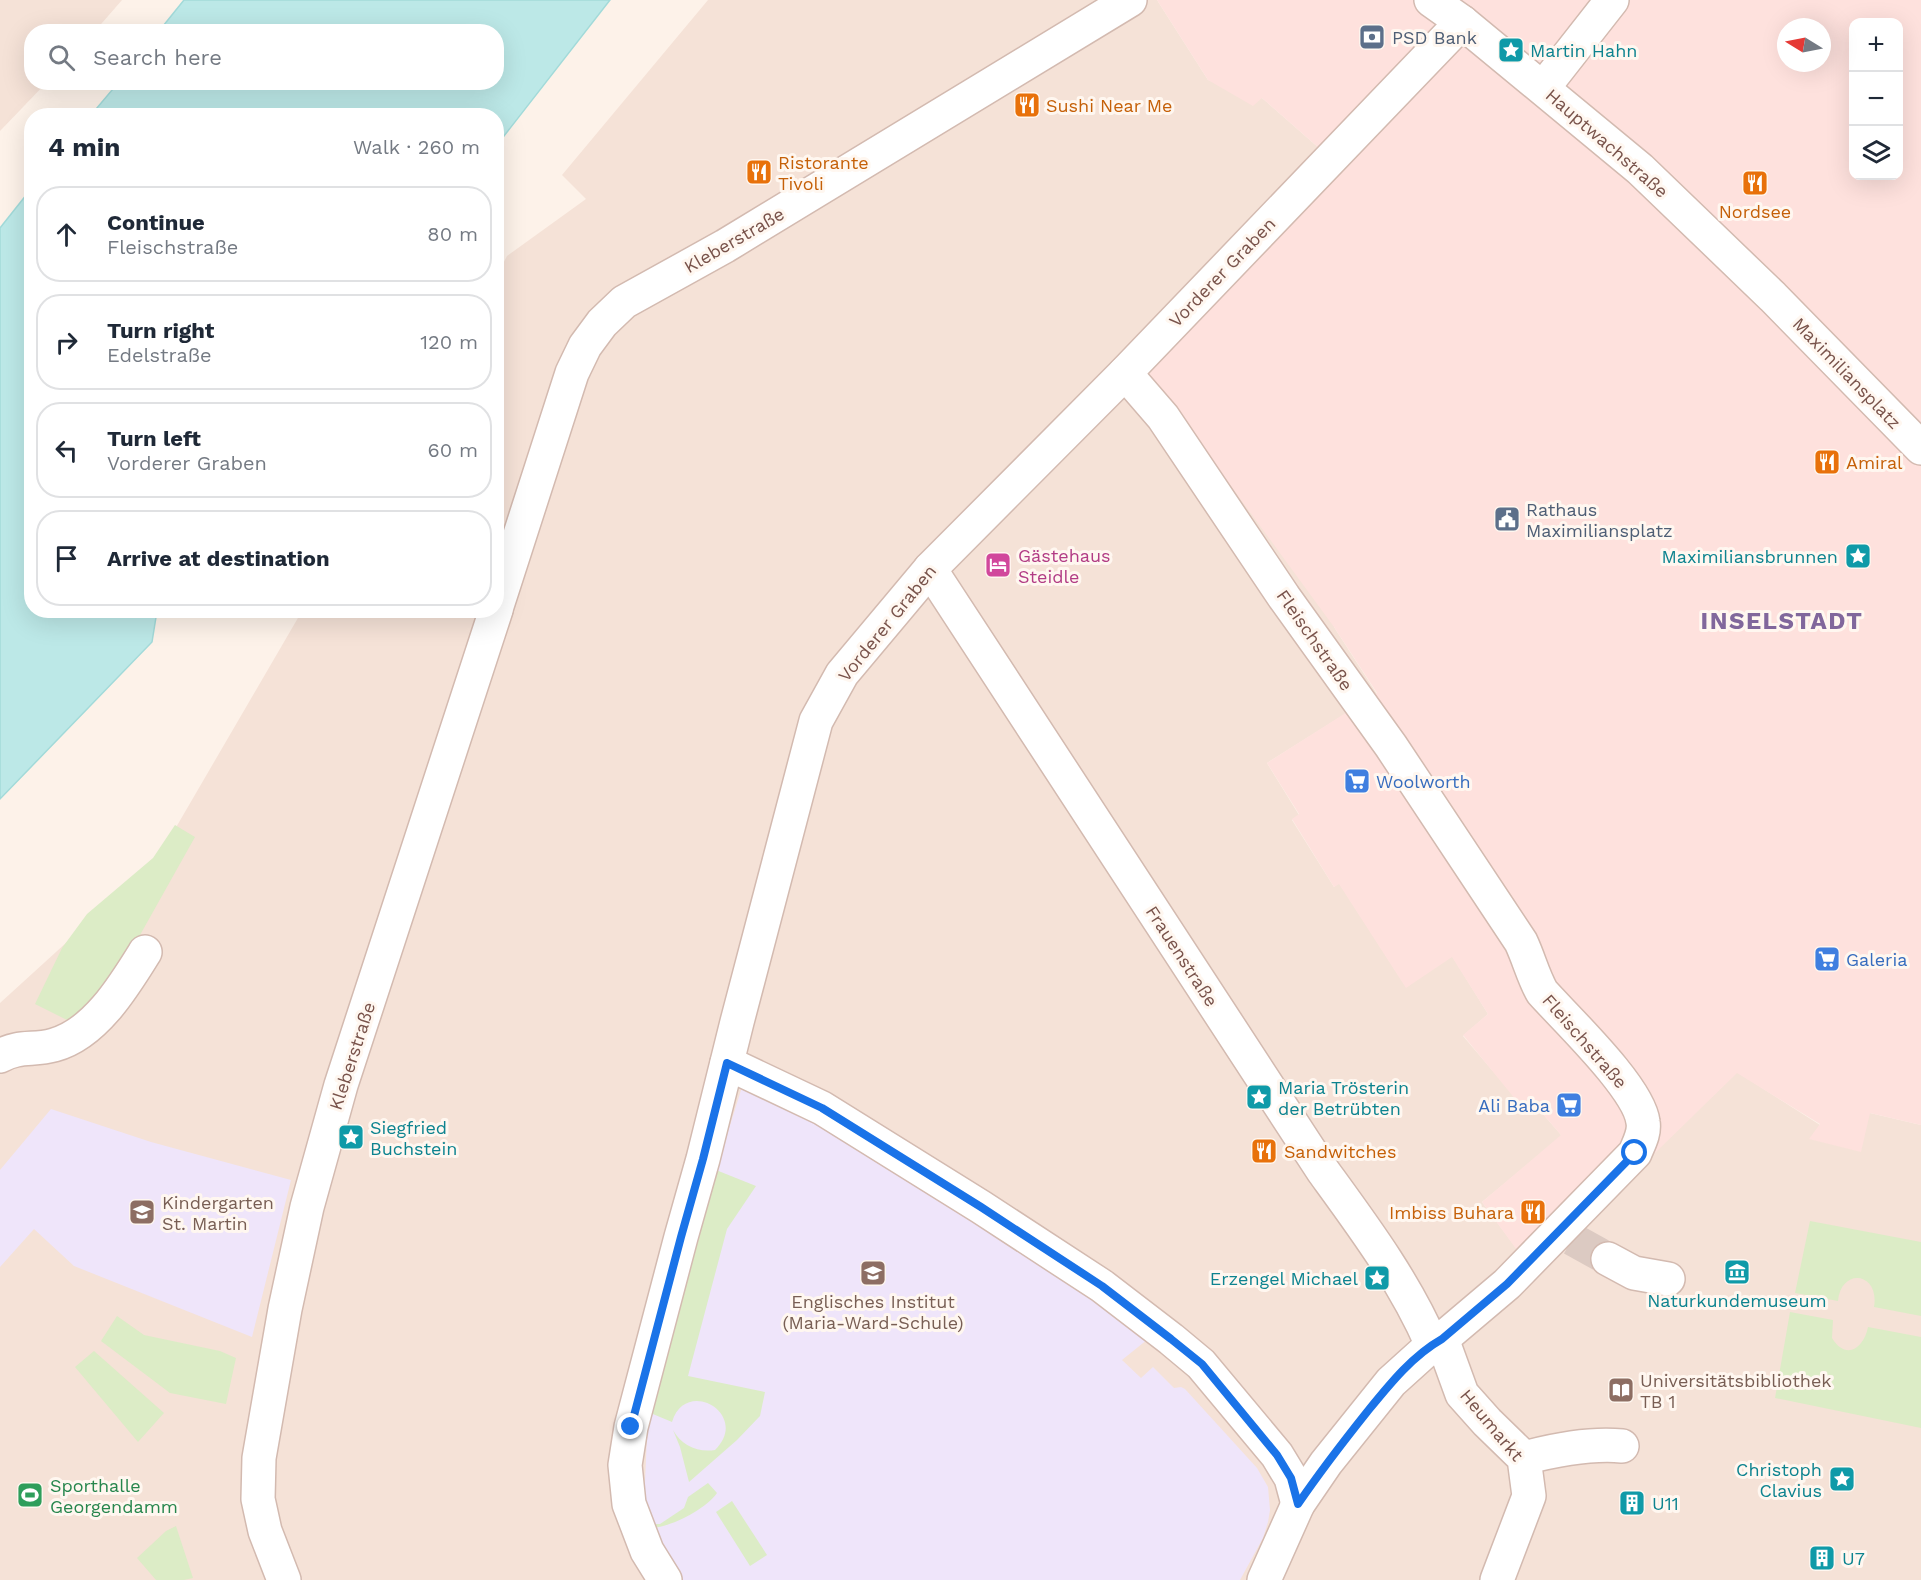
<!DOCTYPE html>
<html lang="en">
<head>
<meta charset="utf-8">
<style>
	:root { --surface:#fff; --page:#f2f2f3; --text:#1f2937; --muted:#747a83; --line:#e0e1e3 }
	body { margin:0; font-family:"Work Sans",sans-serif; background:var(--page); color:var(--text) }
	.controls { position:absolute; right:18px; top:18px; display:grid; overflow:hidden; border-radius:12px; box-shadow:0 6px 24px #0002 }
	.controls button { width:54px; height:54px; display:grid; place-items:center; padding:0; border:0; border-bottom:2px solid var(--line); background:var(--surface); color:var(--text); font:30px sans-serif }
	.compass { position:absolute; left:1777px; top:18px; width:54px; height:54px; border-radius:50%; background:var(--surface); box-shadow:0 6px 24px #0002; rotate:280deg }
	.stop { position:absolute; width:18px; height:18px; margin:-14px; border:4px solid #1a73e8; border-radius:50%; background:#fff }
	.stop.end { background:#1a73e8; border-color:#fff; box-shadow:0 2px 6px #0008 }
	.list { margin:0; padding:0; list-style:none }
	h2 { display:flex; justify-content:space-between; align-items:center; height:78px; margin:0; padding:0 24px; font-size:26px }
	h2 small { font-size:20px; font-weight:400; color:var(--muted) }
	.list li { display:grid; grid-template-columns:39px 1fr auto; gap:18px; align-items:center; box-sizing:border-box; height:96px; margin:0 12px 12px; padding:0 12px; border:2px solid var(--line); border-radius:24px }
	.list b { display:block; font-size:22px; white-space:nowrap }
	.list p { margin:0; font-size:20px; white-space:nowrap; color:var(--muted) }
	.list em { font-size:20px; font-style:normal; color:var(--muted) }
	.icon { flex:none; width:33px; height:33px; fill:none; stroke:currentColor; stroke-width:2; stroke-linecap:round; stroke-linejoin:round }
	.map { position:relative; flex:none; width:1921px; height:1580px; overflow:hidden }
	.search { position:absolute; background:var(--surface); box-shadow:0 6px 24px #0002; left:24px; top:24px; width:480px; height:66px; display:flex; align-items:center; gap:15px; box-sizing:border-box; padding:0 21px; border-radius:24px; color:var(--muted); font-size:22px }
	.panel { position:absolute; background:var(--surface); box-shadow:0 6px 24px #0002; left:24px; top:108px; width:480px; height:510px; border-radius:24px }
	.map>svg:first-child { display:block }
	.residential { fill:#f5e2d7 }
	.commercial { fill:#fee1dd; fill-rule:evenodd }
	.education { fill:#efe5fa }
	.green { fill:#dcecc6 }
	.water { fill:#bce8e7; stroke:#a2dad9; stroke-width:1.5 }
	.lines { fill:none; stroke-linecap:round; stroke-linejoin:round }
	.minor-tunnel { stroke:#dccac2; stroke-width:33; stroke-dasharray:33 16; stroke-linecap:butt }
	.minor-casing { stroke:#d3bab0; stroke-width:36 }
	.minor { stroke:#fff; stroke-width:33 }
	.route { stroke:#1a73e8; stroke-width:8 }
	.labels { text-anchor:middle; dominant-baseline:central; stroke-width:6; stroke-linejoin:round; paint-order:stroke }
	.service-label { font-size:18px; fill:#4e5e75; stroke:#fff7f0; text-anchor:start }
	.culture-label { font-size:18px; fill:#0d838f; stroke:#fff7f0; text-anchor:start }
	.food-label { font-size:18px; fill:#c56008; stroke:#fff7f0; text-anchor:start }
	.street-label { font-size:18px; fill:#79534b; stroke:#fff7f0 }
	.hotel-label { font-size:18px; fill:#b23c85; stroke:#fff7f0; text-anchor:start }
	.shop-label { font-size:18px; fill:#366cbe; stroke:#fff7f0; text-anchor:start }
	.education-label { font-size:18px; fill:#785e54; stroke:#fff7f0; text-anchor:start }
	.leisure-label { font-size:18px; fill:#27864d; stroke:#fff7f0; text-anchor:start }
	.district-label { font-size:24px; font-weight:bold; letter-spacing:1.5px; fill:#81679c; stroke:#fff7f0 }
</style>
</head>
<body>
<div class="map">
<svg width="1921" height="1580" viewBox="0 0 1921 1580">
	<rect width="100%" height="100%" fill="#fdf2e9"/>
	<!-- residential -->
	<g class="residential">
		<polygon points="0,0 122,0 95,31 32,32 32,82 46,83 0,131"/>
		<polygon points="708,0 1157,0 1208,80 1262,98 1336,163 1334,627 1377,694 1267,763 1299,815 1292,820 1334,887 1339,883 1406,987 1452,956 1488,1014 1463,1036 1521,1104 1529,1098 1562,1136 1482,1202 1533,1271 1737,1072 1820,1125 1810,1139 1870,1113 1921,1125 1921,1580 0,1580 0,1003 157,860 302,611 496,610 497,275 507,256 586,199 562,175"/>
	</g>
	<!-- commercial -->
	<path class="commercial" d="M1157 0H1921V1125L1870 1113 1861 1152 1809 1139 1820 1124 1737 1073 1533 1272 1482 1202 1561 1135 1529 1098 1520 1105 1463 1035 1488 1014 1452 957 1406 988 1339 884 1334 887 1292 819 1299 814 1267 763 1377 693 1334 627 1141 363 1336 163 1262 98 1253 106 1208 80ZM1854 22H1898V176H1854ZM1786 27H1822V63H1786Z"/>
	<!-- education -->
	<g class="education">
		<polygon points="742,1087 782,1103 968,1208 1148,1339 1122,1360 1141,1378 1153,1367 1174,1388 1181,1387 1185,1389 1257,1468 1268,1487 1270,1510 1268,1522 1263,1538 1240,1580 677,1580 644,1505 648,1412 716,1170"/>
		<polygon points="51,1109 151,1142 291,1180 252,1337 74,1266 34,1229 0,1267 0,1170"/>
	</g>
	<!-- green -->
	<g class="green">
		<polygon points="175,825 195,837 135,944 101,990 71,1022 35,1004 62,948 87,914 153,858"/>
		<path d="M716 1170 756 1186 727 1229 688 1376 765 1392 760 1416 737 1440 689 1482 680 1447 673 1430C681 1445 698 1453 715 1450 751 1415 686 1376 672 1422L648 1412Z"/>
		<path d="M1810 1221 1921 1242V1316L1874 1307C1880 1272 1841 1267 1838 1301L1795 1293Z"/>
		<path d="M1790 1312 1833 1320 1832 1338C1846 1361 1864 1348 1868 1327L1921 1337V1428L1775 1398Z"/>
		<polygon points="117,1316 144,1335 220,1351 236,1358 226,1404 170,1393 101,1341"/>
		<polygon points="94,1351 164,1413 138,1442 75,1367"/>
		<path d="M708 1483 717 1493C706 1509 671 1527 652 1528L650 1524H660L684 1508 688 1497Z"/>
		<polygon points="732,1501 767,1555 750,1566 716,1512"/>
		<polygon points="176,1526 193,1578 184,1580 156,1580 137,1558 166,1531"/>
	</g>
	<!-- water -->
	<g class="water">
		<polygon points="184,0 610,0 497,145 496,116 91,115 118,83 496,82 496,32 159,31"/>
		<polygon points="31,189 32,610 157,611 152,642 0,799 0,228"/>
	</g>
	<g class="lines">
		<!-- minor-tunnel -->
		<polyline class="minor-tunnel" points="1572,1239 1608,1259"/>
		<defs>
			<g id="minor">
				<polyline points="1431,0 1462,22 1640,169 1773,297 1921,448"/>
				<polyline points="1543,88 1612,0"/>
				<path d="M1125 373 1163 417 1284 597 1391 746 1521 942C1529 959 1533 976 1542 992 1567 1020 1639 1088 1643 1122 1645 1133 1639 1143 1635 1153L1507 1284 1442 1339 1432 1345 1391 1382 1326 1463 1298 1504 1264 1580"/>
				<path d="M930 569 1323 1171C1363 1226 1405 1282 1432 1345"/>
				<polyline points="496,609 572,373 585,346 602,323 624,302 725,246 1130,0"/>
				<path d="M0 1056C20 1045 33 1051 54 1045 95 1034 124 986 145 952"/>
				<polyline points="727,1063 822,1108 981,1207 1102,1286 1171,1339 1201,1364 1277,1455 1291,1478 1298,1504"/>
				<polyline points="1608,1259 1634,1273 1668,1279"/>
				<polyline points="1442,1339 1462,1394 1487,1422 1524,1458 1529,1496 1497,1580"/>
				<path d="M1524 1458C1555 1450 1589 1443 1622 1446"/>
				<polyline points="284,1580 265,1531 258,1499 259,1458 285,1309 307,1207 341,1085 496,610"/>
				<polyline points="665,1580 647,1551 629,1504 625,1465 631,1427 681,1237 703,1159 737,1022 816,721 842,674 930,569 1125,373 1462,22"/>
			</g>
		</defs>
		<!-- minor casing -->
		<use href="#minor" class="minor-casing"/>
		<!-- minor -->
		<use href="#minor" class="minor"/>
	</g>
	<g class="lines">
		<!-- route -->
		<path class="route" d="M631 1427 681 1237 703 1159 727 1063 822 1108 981 1207 1102 1286 1171 1339 1202 1364 1277 1455 1291 1478 1298 1504C1320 1472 1343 1442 1367 1412 1389 1385 1412 1356 1442 1339L1507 1284 1635 1153"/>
	</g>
	<!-- icons -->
	<defs>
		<symbol id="bank-square" viewBox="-11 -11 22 22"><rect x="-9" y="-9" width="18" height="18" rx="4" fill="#5c6f8a" stroke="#fff7f0"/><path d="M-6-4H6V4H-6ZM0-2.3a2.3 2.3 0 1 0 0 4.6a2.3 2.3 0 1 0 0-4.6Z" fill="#fff"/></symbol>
		<symbol id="sight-square" viewBox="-11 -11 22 22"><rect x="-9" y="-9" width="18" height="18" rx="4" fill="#0f9aa8" stroke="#fff7f0"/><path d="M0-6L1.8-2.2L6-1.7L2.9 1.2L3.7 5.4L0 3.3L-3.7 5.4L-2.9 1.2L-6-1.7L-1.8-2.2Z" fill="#fff"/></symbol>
		<symbol id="restaurant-square" viewBox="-11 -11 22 22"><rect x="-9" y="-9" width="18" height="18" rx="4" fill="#e8710a" stroke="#fff7f0"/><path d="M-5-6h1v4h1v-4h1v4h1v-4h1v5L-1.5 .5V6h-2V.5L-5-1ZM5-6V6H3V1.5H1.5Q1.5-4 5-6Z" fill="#fff"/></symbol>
		<symbol id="civic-square" viewBox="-11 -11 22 22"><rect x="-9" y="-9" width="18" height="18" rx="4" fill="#5c6f8a" stroke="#fff7f0"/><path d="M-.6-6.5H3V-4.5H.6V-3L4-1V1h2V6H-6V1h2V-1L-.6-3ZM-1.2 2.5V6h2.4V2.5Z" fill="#fff"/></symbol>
		<symbol id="hotel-square" viewBox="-11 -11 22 22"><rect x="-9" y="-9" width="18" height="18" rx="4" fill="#d1479c" stroke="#fff7f0"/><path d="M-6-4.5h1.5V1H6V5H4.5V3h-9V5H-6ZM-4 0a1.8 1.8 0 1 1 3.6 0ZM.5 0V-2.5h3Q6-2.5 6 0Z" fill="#fff"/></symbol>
		<symbol id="supermarket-square" viewBox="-11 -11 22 22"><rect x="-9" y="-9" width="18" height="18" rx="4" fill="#3f7fe0" stroke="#fff7f0"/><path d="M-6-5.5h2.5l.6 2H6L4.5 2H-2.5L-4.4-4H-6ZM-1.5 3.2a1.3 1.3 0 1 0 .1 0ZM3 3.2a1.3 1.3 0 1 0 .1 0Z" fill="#fff"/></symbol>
		<symbol id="school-square" viewBox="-11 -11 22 22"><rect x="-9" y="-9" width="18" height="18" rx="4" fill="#8d6e63" stroke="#fff7f0"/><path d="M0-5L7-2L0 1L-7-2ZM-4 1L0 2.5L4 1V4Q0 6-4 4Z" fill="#fff"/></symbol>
		<symbol id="museum-square" viewBox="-11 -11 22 22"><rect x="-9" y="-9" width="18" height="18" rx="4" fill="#0f9aa8" stroke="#fff7f0"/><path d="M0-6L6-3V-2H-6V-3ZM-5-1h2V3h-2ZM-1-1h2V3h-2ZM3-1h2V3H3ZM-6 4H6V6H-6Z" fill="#fff"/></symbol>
		<symbol id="library-square" viewBox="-11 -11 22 22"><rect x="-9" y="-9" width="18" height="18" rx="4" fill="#8d6e63" stroke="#fff7f0"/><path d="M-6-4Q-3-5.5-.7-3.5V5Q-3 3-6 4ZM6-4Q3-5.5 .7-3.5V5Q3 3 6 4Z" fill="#fff"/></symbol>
		<symbol id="stadium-square" viewBox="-11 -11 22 22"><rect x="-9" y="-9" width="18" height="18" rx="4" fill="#2e9e5b" stroke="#fff7f0"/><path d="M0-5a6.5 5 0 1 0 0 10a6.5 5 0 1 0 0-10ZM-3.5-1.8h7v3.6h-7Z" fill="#fff"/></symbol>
		<symbol id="building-square" viewBox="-11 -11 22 22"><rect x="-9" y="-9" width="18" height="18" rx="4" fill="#0f9aa8" stroke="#fff7f0"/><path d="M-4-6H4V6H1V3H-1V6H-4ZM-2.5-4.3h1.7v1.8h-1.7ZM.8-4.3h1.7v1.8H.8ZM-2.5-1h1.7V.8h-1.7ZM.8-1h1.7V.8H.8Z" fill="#fff"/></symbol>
	</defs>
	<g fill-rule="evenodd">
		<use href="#bank-square" x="1357" y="22" width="30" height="30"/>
		<use href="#sight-square" x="1496" y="35" width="30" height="30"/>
		<use href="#restaurant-square" x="1012" y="90" width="30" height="30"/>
		<use href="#restaurant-square" x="744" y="157" width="30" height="30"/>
		<use href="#restaurant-square" x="1740" y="168" width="30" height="30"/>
		<use href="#restaurant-square" x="1812" y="447" width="30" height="30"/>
		<use href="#civic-square" x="1492" y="504" width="30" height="30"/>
		<use href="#sight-square" x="1843" y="541" width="30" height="30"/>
		<use href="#hotel-square" x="983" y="550" width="30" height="30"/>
		<use href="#supermarket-square" x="1342" y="766" width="30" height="30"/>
		<use href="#supermarket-square" x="1812" y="944" width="30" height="30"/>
		<use href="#sight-square" x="1244" y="1082" width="30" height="30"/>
		<use href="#supermarket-square" x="1554" y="1090" width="30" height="30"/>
		<use href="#sight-square" x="336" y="1122" width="30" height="30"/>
		<use href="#restaurant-square" x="1249" y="1136" width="30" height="30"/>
		<use href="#school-square" x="127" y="1197" width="30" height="30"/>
		<use href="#restaurant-square" x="1518" y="1197" width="30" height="30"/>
		<use href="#museum-square" x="1722" y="1257" width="30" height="30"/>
		<use href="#school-square" x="858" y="1258" width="30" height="30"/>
		<use href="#sight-square" x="1362" y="1263" width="30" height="30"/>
		<use href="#library-square" x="1606" y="1375" width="30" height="30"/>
		<use href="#sight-square" x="1827" y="1464" width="30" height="30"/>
		<use href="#stadium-square" x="15" y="1480" width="30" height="30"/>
		<use href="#building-square" x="1617" y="1488" width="30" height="30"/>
		<use href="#building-square" x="1807" y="1543" width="30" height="30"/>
	</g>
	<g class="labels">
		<!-- service labels -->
		<g class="service-label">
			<text x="1392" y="37">PSD Bank</text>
			<text x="1526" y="509">Rathaus<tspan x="1526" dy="21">Maximiliansplatz</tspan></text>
		</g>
		<!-- culture labels -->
		<g class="culture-label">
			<text x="1530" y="50">Martin Hahn</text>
			<text x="1838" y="556" text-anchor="end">Maximiliansbrunnen</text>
			<text x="1278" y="1087">Maria Trösterin<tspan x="1278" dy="21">der Betrübten</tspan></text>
			<text x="370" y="1127">Siegfried<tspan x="370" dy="21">Buchstein</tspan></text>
			<text x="1358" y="1278" text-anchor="end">Erzengel Michael</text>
			<text x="1737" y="1300" text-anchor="middle">Naturkundemuseum</text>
			<text x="1822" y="1469" text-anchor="end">Christoph<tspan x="1822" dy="21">Clavius</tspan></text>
			<text x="1652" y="1503">U11</text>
			<text x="1842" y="1558">U7</text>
		</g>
		<!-- food labels -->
		<g class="food-label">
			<text x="1046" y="105">Sushi Near Me</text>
			<text x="778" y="162">Ristorante<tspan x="778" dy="21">Tivoli</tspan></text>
			<text x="1755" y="211" text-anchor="middle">Nordsee</text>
			<text x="1846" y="462">Amiral</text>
			<text x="1284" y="1151">Sandwitches</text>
			<text x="1514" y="1212" text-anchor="end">Imbiss Buhara</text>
		</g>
		<!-- street labels -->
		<g class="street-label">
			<text transform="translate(1607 143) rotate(41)">Hauptwachstraße</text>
			<text transform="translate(734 240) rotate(-30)">Kleberstraße</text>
			<text transform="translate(1222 272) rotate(-46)">Vorderer Graben</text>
			<text transform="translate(1847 373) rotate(46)">Maximiliansplatz</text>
			<text transform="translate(887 623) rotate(-51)">Vorderer Graben</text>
			<text transform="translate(1315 640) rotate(55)">Fleischstraße</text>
			<text transform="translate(1182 956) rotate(57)">Frauenstraße</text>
			<text transform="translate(1585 1041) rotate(49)">Fleischstraße</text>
			<text transform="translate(352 1056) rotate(-72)">Kleberstraße</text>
			<text transform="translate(1492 1425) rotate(50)">Heumarkt</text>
		</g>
		<!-- hotel labels -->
		<g class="hotel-label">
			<text x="1018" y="555">Gästehaus<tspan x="1018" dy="21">Steidle</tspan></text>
		</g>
		<!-- shop labels -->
		<g class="shop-label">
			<text x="1376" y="781">Woolworth</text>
			<text x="1846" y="959">Galeria</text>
			<text x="1550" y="1105" text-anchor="end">Ali Baba</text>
		</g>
		<!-- education labels -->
		<g class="education-label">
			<text x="162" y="1202">Kindergarten<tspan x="162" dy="21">St. Martin</tspan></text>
			<text x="873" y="1301" text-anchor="middle">Englisches Institut<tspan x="873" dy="21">(Maria-Ward-Schule)</tspan></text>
			<text x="1640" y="1380">Universitätsbibliothek<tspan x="1640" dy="21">TB 1</tspan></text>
		</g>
		<!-- leisure labels -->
		<g class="leisure-label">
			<text x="50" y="1485">Sporthalle<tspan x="50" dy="21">Georgendamm</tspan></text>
		</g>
		<!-- district labels -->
		<g class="district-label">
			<text x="1782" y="621">INSELSTADT</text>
		</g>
	</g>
</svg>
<div class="controls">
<button>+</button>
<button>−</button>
<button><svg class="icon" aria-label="layers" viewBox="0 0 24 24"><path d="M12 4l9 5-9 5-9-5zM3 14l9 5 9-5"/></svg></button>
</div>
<svg class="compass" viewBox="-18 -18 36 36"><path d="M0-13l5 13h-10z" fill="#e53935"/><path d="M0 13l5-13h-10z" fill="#747a83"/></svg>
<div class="stop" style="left:1635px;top:1153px"></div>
<div class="stop end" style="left:631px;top:1427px"></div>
<div class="search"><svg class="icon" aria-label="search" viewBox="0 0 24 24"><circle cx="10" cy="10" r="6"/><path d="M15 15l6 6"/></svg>Search here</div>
<section class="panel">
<h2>4 min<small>Walk · 260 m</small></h2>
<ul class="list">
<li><svg class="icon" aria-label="ahead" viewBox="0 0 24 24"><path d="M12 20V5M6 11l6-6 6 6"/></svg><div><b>Continue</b><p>Fleischstraße</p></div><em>80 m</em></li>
<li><svg class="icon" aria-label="right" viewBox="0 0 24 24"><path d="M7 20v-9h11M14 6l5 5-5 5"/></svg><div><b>Turn right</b><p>Edelstraße</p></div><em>120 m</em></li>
<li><svg class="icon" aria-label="left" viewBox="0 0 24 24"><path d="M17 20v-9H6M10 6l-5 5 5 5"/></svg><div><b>Turn left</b><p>Vorderer Graben</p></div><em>60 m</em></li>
<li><svg class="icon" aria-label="arrive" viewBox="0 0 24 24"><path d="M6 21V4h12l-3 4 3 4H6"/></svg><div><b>Arrive at destination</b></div></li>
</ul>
</section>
</div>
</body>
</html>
